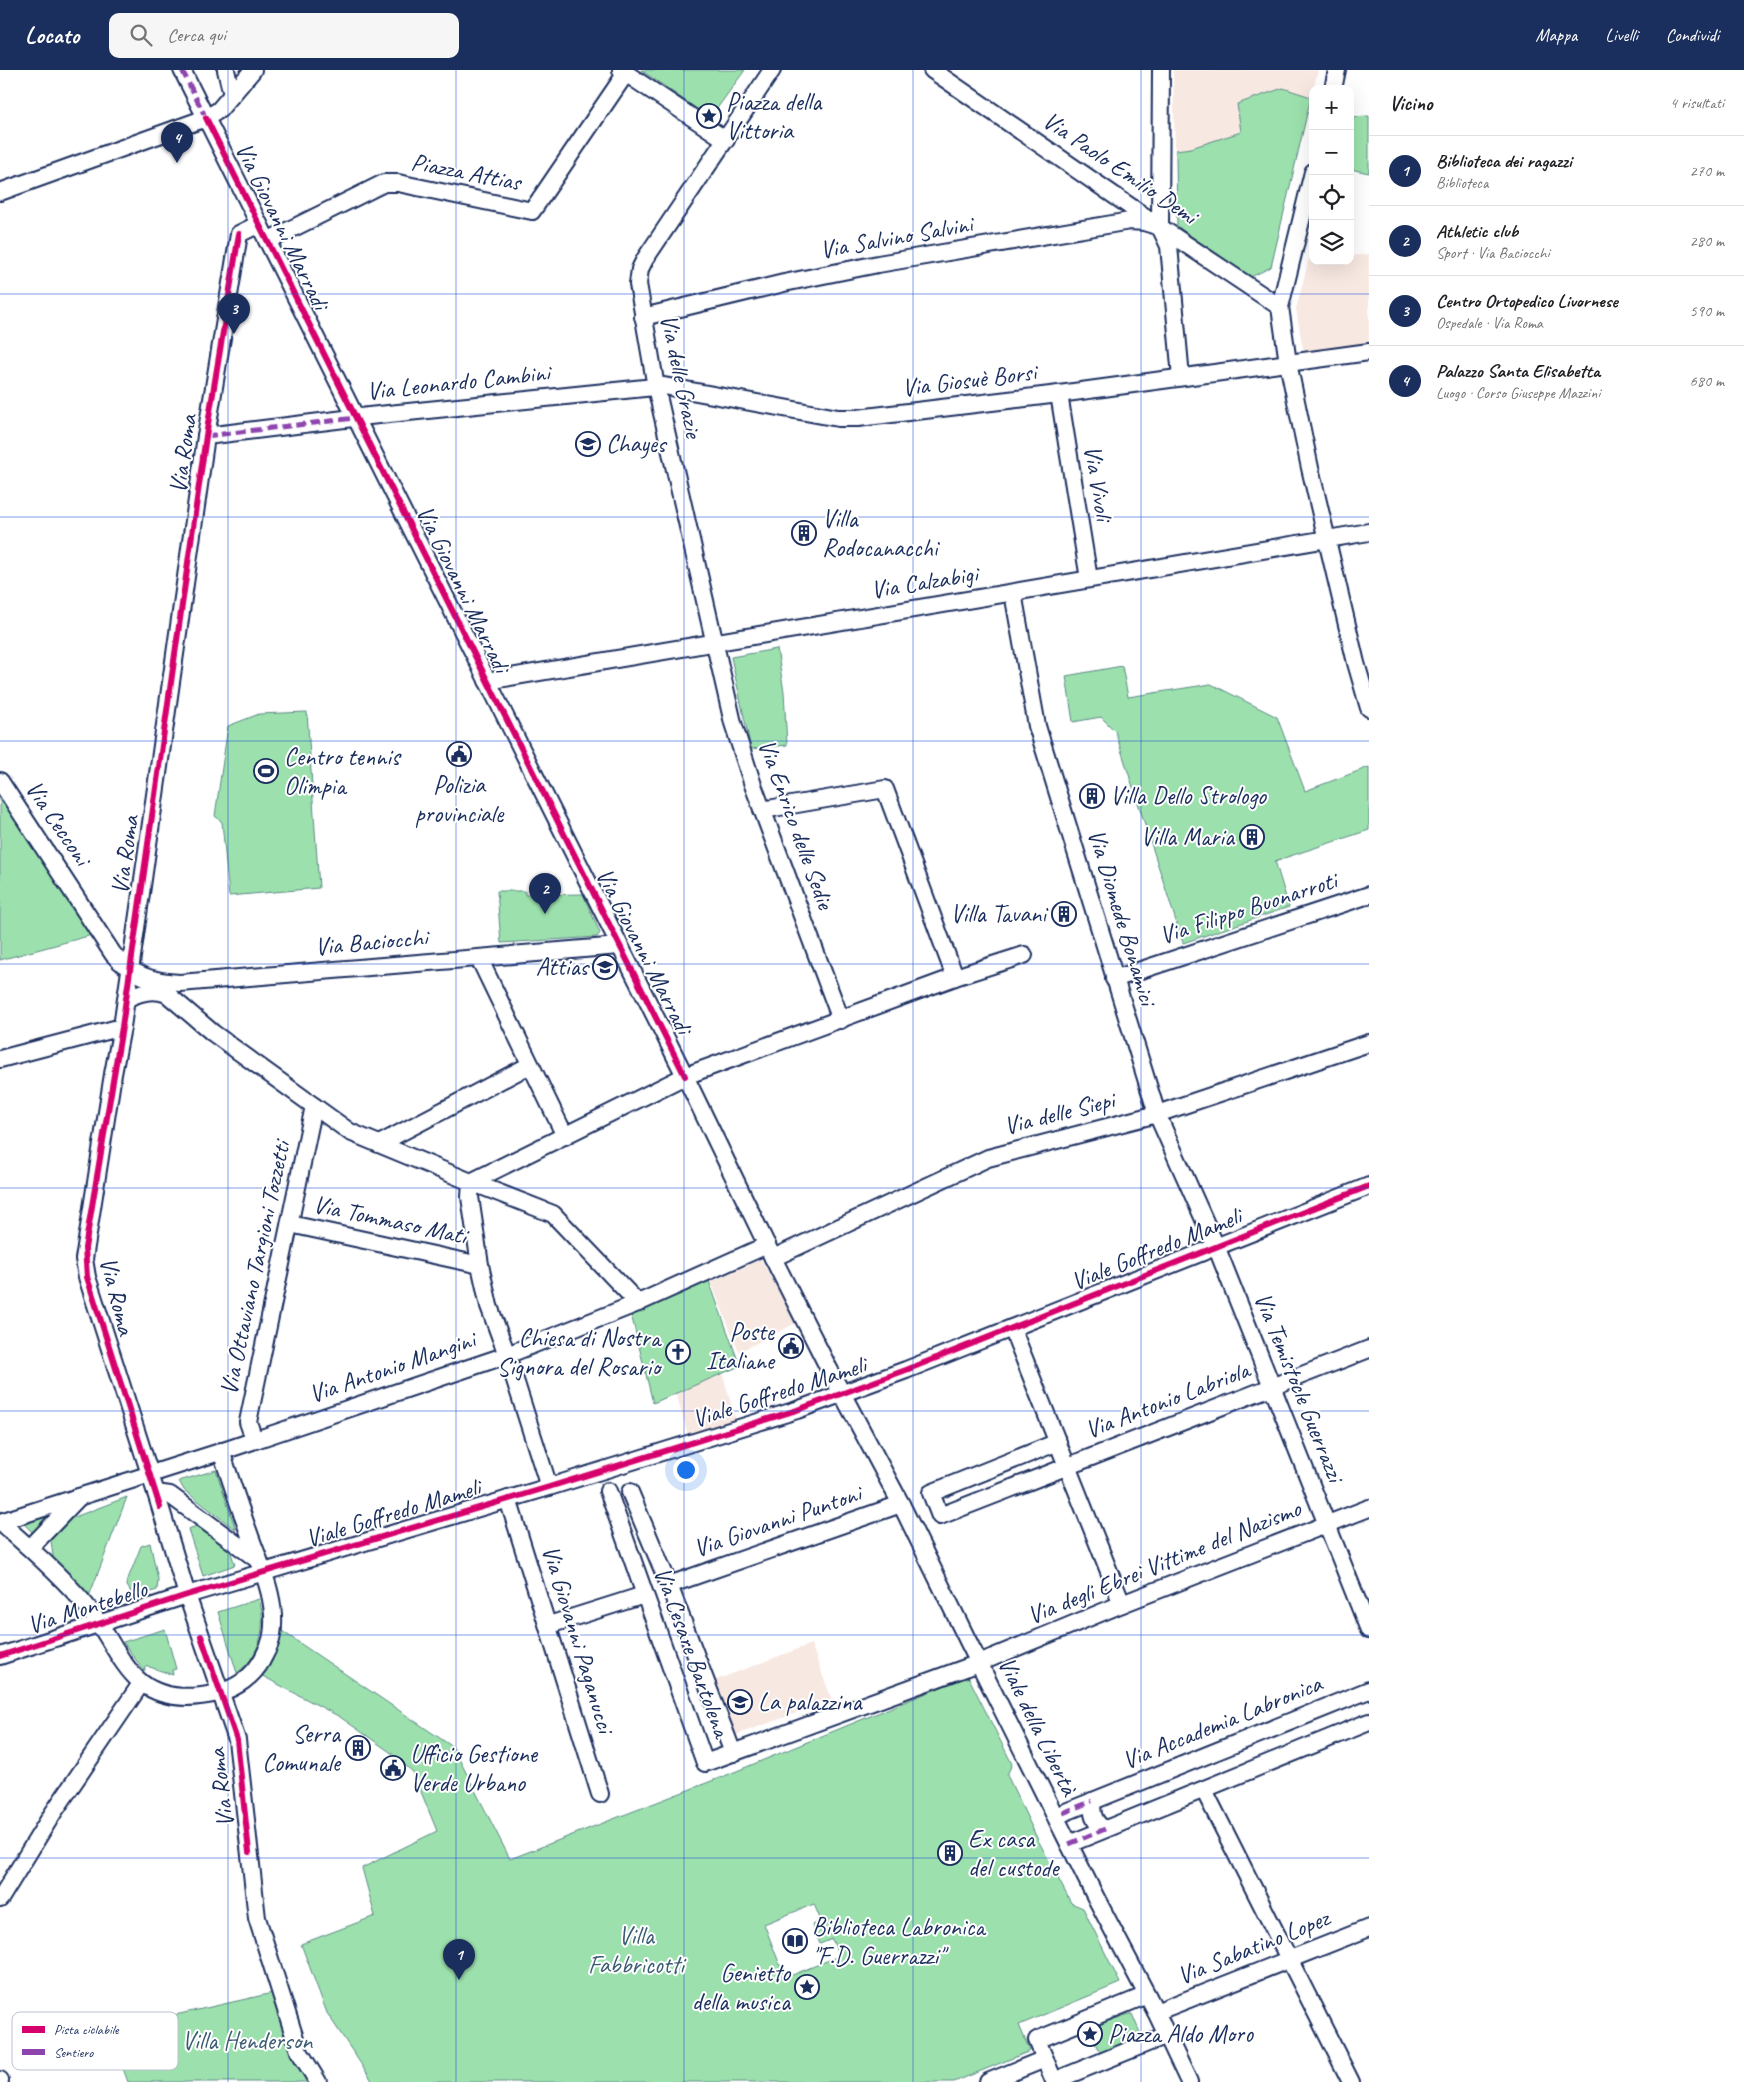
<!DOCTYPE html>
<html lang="it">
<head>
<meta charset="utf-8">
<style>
	:root { --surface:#fff; --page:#f6f6f6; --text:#202124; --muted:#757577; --line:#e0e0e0; --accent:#1b2f5e }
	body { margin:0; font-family:Caveat,sans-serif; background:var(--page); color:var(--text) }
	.controls { position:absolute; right:15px; top:15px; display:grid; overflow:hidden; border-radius:10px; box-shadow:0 5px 20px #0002 }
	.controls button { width:45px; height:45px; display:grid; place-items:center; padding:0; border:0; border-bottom:1px solid var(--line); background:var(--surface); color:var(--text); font:25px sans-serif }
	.you { position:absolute; left:685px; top:1399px; width:18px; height:18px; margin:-12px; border:4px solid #fff; border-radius:50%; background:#1a73e8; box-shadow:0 0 0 8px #1a73e833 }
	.badge { display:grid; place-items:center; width:32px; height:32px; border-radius:50%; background:var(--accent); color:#fff; font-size:16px; font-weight:700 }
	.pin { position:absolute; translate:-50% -41px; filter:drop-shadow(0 1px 2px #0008) }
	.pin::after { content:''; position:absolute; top:26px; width:18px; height:15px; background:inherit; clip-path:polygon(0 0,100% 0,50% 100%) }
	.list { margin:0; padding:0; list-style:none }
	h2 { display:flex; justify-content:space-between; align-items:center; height:65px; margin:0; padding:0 20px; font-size:21px }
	h2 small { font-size:16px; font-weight:400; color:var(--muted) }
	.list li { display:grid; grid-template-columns:32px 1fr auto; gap:15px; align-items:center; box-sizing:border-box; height:70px; padding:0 20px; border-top:1px solid var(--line) }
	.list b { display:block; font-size:19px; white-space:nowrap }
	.list p { margin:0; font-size:16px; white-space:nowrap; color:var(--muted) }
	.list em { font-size:16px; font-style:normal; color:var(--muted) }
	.icon { flex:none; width:28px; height:28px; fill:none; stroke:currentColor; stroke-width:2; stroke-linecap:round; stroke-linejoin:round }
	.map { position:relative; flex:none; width:1369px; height:2012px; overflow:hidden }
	header { display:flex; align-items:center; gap:30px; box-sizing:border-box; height:70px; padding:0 25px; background:var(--accent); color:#fff }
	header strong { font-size:24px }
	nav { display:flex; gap:28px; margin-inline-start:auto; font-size:18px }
	.search { width:350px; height:45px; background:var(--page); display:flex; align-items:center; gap:12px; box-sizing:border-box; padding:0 18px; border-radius:10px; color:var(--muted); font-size:19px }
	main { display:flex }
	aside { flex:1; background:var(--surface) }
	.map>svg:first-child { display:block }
	.built { fill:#f8e8e2 }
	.green { fill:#9ce1ad; stroke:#5c8886; fill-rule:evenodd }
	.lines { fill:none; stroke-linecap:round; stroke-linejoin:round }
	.minor-casing { stroke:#1b2f5e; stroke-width:20 }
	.minor { stroke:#fff; stroke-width:16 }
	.quiet { stroke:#8e44ad; stroke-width:5; stroke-dasharray:10 5; stroke-linecap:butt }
	.cycleway-casing { stroke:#fff; stroke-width:9 }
	.cycleway { stroke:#d6006c; stroke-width:6 }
	.grid { fill:none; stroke:#1d4ed8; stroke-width:1; stroke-opacity:0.55 }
	.labels { text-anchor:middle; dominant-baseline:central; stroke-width:4; stroke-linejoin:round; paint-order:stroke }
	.poi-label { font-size:25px; fill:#1b2f5e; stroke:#fff; text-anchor:start }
	.street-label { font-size:25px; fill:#1b2f5e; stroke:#fff }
	.park-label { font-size:25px; fill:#3b5c72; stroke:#fff }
	.key { fill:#fff; stroke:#bbc1cf; stroke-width:1 }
	.key-label { font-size:14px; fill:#1b2f5e }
</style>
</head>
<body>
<header>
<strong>Locato</strong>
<div class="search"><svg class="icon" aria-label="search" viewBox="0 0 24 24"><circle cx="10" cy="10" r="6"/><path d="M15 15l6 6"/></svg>Cerca qui</div>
<nav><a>Mappa</a><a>Livelli</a><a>Condividi</a></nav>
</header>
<main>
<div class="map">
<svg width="1369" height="2012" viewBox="0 0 1369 2012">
	<rect width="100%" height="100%" fill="#fff"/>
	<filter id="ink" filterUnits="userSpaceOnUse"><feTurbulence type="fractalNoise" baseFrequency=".02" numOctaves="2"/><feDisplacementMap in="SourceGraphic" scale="10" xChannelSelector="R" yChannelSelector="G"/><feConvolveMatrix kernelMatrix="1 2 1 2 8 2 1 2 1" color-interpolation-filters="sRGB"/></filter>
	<g filter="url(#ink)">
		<!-- built -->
		<g class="built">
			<polygon points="1173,0 1318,0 1271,197 1177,156"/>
			<polygon points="1313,173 1313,191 1350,191 1350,186 1369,184 1369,277 1304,285 1296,239"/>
			<polygon points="761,1189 796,1253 739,1282 711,1212"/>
			<polygon points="722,1302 736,1351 688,1365 676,1323 682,1321 680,1314"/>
			<polygon points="811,1574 832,1630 733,1666 713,1611"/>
		</g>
		<!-- green -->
		<g class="green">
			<polygon points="641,0 745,0 710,48"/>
			<polygon points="1283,18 1311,27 1271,197 1249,208 1177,156 1176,80 1191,78 1241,62 1237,34"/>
			<polygon points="1369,46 1369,103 1350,99 1350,47"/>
			<polygon points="777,579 784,622 787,675 751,679 731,587"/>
			<polygon points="1122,596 1128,627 1211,614 1277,647 1305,721 1369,697 1369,760 1275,791 1289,837 1183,873 1115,661 1101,647 1073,652 1066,606"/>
			<polygon points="307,642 319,818 229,826 222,752 215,746 228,656 259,644"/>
			<polygon points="0,721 92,865 0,890"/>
			<polygon points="497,821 525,821 525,825 583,824 600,863 597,867 501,873"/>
			<polygon points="706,1203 740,1296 653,1333 629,1236"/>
			<polygon points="216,1400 236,1460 184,1420 179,1411"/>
			<polygon points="127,1427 88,1529 53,1487 51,1470 72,1448"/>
			<polygon points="61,1436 33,1463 21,1451"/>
			<polygon points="200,1455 230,1480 235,1495 203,1506 188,1459"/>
			<polygon points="150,1473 158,1509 157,1520 134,1527 126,1514 141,1476"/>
			<path d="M259 1529C267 1555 261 1586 237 1603L218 1542Z"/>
			<path d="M273 1555 453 1677 510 1789 727 1705 968 1606 1012 1694 1007 1705 1038 1770 1071 1833 1083 1838 1120 1913 1019 1955 1030 1981 954 2012H373L327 1943 301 1874 375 1846 362 1798 437 1761 413 1702 390 1682 340 1647 255 1602ZM814 1834 821 1851 812 1855 820 1874 832 1869 839 1886 785 1908 764 1854Z"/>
			<polygon points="165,1559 176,1599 172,1600 173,1605 147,1596 144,1601 123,1572"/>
			<polygon points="277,1922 299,1994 308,2012 128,2012 109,1960"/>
			<polygon points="1129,1944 1132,1944 1141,1965 1136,1970 1104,1982 1099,1981 1091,1965 1091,1960 1105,1952"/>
		</g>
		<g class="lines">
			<defs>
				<g id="minor">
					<polyline points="182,0 685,1006 773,1188 829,1299 901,1434 968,1571 1096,1828 1156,1942 1189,2012"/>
					<polyline points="226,0 232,25"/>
					<polyline points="621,0 726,70"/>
					<polyline points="772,0 645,189 640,199 638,214 656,317 733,653 753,715 841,950"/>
					<polyline points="932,0 1160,157 1280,237"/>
					<polyline points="1161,0 1160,157 1169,176 1181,307"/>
					<polyline points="1333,19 1337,0"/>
					<polyline points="1313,102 1280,237 1288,293 1310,398 1356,593 1369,638"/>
					<polyline points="0,122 206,48 219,40 253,0"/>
					<polyline points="259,154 239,164 206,366 122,957 113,1004 84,1189 87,1207 156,1423 187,1525 237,1670 257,1848 299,1981 318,2012"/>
					<polyline points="267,171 384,113 398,113 532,141 626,3"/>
					<polyline points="643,247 784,213 878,194 1130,151 1144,152 1160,157"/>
					<polyline points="1059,324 1089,509"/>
					<polyline points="206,366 369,346 664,316 838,348 858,348 1059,324 1369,282"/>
					<polyline points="1013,523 1037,656 1157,1044 1218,1181 1369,1560"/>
					<polyline points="487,611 1369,462"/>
					<path d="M0 711 113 884C131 905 153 912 180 913L619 876"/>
					<polyline points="762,740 885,719 955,907"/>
					<polyline points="479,888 565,1066"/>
					<polyline points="1114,909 1369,825"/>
					<path d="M126 929C139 922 153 918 167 924L213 963 350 1062 466 1110 553 1144 638 1233"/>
					<polyline points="0,989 122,957"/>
					<polyline points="379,1074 530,995"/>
					<polyline points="471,1112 685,1006 955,907 1024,885"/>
					<polyline points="471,1112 470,1127 480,1195 489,1236 507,1285 549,1417"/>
					<polyline points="290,1154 480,1195"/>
					<polyline points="773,1188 988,1088 1157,1044 1369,973"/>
					<polyline points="1012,1258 1122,1534"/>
					<polyline points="254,1369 248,1352 314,1036"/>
					<polyline points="1058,1372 931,1423 940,1446 1369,1279"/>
					<polyline points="608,1421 705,1693 979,1593 1122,1534 1369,1438"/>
					<polyline points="630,1422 669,1515 733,1683"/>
					<polyline points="156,1423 170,1425 258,1490"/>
					<polyline points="508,1429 600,1724"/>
					<polyline points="0,1452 226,1380 507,1285 638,1233 767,1175"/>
					<path d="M0 1452C30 1478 65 1509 89 1539 106 1560 121 1597 142 1613 164 1630 192 1629 218 1623 237 1618 253 1606 262 1590 266 1582 271 1574 272 1565 278 1530 260 1495 249 1463 239 1436 230 1408 221 1381"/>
					<polyline points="30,1478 79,1427"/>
					<polyline points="669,1515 901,1434"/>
					<polyline points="549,1555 644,1525"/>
					<polyline points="0,1586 187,1525 549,1417 797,1340 906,1300 1369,1116"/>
					<polyline points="1206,1724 1351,2012"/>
					<path d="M1092 1731C1092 1743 1093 1753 1105 1759"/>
					<polyline points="1063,1743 1369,1620"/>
					<polyline points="1069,1774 1369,1652"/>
					<polyline points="0,1829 53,1743 138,1618 142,1614"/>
					<polyline points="1147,1925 1037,1970 1054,2011 1167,1965"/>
					<polyline points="1156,1942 1369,1858"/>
					<polyline points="0,2010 0,2012"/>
					<polyline points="988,2012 1045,1989"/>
				</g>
			</defs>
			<!-- minor casing -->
			<use href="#minor" class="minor-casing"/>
			<!-- minor -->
			<use href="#minor" class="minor"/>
			<!-- quiet -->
			<g class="quiet">
				<polyline points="182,0 206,48"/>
				<polyline points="206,366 355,348"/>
				<polyline points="1063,1743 1092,1731"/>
				<polyline points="1069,1774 1105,1759"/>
			</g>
			<defs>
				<g id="cycleway">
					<polyline points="206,48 685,1006"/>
					<polyline points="160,1437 87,1207 85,1178 122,957 206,366 239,164"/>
					<polyline points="201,1566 237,1670 249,1782"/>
					<polyline points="0,1586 187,1525 549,1417 797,1340 906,1300 1369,1116"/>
				</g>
			</defs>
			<!-- cycleway casing -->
			<use href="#cycleway" class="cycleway-casing"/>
			<!-- cycleway -->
			<use href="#cycleway" class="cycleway"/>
		</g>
	</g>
	<!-- grid -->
	<path class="grid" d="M228 0V2012M456 0V2012M684 0V2012M913 0V2012M1141 0V2012M0 224H1369M0 447H1369M0 671H1369M0 894H1369M0 1118H1369M0 1341H1369M0 1565H1369M0 1788H1369"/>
	<!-- icons -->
	<defs>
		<symbol id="sight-ring" viewBox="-11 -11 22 22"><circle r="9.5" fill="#fff" stroke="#1b2f5e" stroke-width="1.5"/><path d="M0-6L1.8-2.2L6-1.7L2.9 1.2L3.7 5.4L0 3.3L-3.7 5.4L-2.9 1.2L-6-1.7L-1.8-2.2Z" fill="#1b2f5e"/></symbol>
		<symbol id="school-ring" viewBox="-11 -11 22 22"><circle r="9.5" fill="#fff" stroke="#1b2f5e" stroke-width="1.5"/><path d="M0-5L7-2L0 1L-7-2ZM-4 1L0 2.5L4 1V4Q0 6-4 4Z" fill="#1b2f5e"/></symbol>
		<symbol id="building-ring" viewBox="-11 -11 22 22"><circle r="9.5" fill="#fff" stroke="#1b2f5e" stroke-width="1.5"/><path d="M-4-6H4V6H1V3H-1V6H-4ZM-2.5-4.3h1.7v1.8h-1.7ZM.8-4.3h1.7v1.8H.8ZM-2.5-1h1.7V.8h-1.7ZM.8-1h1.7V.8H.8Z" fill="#1b2f5e"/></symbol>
		<symbol id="civic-ring" viewBox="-11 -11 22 22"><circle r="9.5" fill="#fff" stroke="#1b2f5e" stroke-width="1.5"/><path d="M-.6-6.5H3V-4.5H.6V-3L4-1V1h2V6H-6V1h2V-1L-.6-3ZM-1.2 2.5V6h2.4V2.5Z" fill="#1b2f5e"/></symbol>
		<symbol id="stadium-ring" viewBox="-11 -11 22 22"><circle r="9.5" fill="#fff" stroke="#1b2f5e" stroke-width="1.5"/><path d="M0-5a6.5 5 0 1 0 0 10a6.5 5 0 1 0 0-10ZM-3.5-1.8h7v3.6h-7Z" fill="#1b2f5e"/></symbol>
		<symbol id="church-ring" viewBox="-11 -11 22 22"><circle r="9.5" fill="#fff" stroke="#1b2f5e" stroke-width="1.5"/><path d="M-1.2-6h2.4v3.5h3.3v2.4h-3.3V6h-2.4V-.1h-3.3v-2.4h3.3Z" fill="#1b2f5e"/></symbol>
		<symbol id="library-ring" viewBox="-11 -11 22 22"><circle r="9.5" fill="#fff" stroke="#1b2f5e" stroke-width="1.5"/><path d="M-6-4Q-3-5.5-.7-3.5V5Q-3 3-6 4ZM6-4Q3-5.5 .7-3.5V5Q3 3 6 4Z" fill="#1b2f5e"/></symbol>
	</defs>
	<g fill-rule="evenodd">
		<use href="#sight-ring" x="695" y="32" width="28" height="28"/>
		<use href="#school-ring" x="574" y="360" width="28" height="28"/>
		<use href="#building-ring" x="790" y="449" width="28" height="28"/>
		<use href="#civic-ring" x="445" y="670" width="28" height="28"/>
		<use href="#stadium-ring" x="252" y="687" width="28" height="28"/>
		<use href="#building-ring" x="1078" y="712" width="28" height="28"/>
		<use href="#building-ring" x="1238" y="753" width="28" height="28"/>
		<use href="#building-ring" x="1050" y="830" width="28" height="28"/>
		<use href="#school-ring" x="591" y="883" width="28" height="28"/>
		<use href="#civic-ring" x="777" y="1262" width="28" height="28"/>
		<use href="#church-ring" x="664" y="1268" width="28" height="28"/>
		<use href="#school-ring" x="726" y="1618" width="28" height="28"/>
		<use href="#building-ring" x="344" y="1664" width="28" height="28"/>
		<use href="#civic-ring" x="379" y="1684" width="28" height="28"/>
		<use href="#building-ring" x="936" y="1769" width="28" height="28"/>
		<use href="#library-ring" x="781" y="1857" width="28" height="28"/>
		<use href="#sight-ring" x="793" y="1903" width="28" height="28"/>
		<use href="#sight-ring" x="1076" y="1950" width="28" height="28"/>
	</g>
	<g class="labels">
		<!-- poi labels -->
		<g class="poi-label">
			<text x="726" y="32">Piazza della<tspan x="726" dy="29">Vittoria</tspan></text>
			<text x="606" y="374">Chayes</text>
			<text x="822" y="449">Villa<tspan x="822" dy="29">Rodocanacchi</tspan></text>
			<text x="284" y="687">Centro tennis<tspan x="284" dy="29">Olimpia</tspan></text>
			<text x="459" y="715" text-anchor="middle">Polizia<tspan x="459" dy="29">provinciale</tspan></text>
			<text x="1110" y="726">Villa Dello Strologo</text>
			<text x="1234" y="767" text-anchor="end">Villa Maria</text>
			<text x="1046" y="844" text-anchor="end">Villa Tavani</text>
			<text x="588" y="897" text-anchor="end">Attias</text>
			<text x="774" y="1262" text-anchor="end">Poste<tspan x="774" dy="29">Italiane</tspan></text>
			<text x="660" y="1268" text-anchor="end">Chiesa di Nostra<tspan x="660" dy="29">Signora del Rosario</tspan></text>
			<text x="758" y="1632">La palazzina</text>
			<text x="340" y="1664" text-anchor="end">Serra<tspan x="340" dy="29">Comunale</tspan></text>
			<text x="410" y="1684">Ufficio Gestione<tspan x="410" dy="29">Verde Urbano</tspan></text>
			<text x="968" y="1769">Ex casa<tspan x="968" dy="29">del custode</tspan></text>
			<text x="812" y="1857">Biblioteca Labronica<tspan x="812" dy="29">"F.D. Guerrazzi"</tspan></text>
			<text x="790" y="1903" text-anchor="end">Genietto<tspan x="790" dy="29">della musica</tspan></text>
			<text x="1108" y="1964">Piazza Aldo Moro</text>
		</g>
		<!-- street labels -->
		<g class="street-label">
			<text transform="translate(1120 98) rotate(34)">Via Paolo Emilio Demi</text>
			<text transform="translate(466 102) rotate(11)">Piazza Attias</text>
			<text transform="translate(282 156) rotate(64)">Via Giovanni Marradi</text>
			<text transform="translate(896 167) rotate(-10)">Via Salvino Salvini</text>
			<text transform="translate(681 306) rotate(78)">Via delle Grazie</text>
			<text transform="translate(969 310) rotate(-7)">Via Giosuè Borsi</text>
			<text transform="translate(458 312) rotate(-6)">Via Leonardo Cambini</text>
			<text transform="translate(183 384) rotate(-82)">Via Roma</text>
			<text transform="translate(1098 413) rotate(81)">Via Vivoli</text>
			<text transform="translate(924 512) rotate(-9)">Via Calzabigi</text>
			<text transform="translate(463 519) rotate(64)">Via Giovanni Marradi</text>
			<text transform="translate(58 753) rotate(56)">Via Cecconi</text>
			<text transform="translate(796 754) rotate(70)">Via Enrico delle Sedie</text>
			<text transform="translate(125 785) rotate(-82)">Via Roma</text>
			<text transform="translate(1248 838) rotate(-18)">Via Filippo Buonarroti</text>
			<text transform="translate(1122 847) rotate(73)">Via Diomede Bonamici</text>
			<text transform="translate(371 872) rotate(-5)">Via Baciocchi</text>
			<text transform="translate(644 881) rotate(63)">Via Giovanni Marradi</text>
			<text transform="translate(1059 1043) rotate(-14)">Via delle Siepi</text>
			<text transform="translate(390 1150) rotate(12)">Via Tommaso Mati</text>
			<text transform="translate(1156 1179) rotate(-22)">Viale Goffredo Mameli</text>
			<text transform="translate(255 1198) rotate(-78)">Via Ottaviano Targioni Tozzetti</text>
			<text transform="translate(117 1226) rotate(76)">Via Roma</text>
			<text transform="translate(392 1297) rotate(-19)">Via Antonio Mangini</text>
			<text transform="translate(1299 1317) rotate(68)">Via Temistocle Guerrazzi</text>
			<text transform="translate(779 1322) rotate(-18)">Viale Goffredo Mameli</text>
			<text transform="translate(1167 1330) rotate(-21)">Via Antonio Labriola</text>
			<text transform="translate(393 1443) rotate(-17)">Viale Goffredo Mameli</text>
			<text transform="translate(777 1451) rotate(-19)">Via Giovanni Puntoni</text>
			<text transform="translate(1164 1492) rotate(-22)">Via degli Ebrei Vittime del Nazismo</text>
			<text transform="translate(87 1537) rotate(-18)">Via Montebello</text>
			<text transform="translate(578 1569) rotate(73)">Via Giovanni Paganucci</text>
			<text transform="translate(692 1582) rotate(70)">Via Cesare Bartolena</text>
			<text transform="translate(1222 1652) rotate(-22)">Via Accademia Labronica</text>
			<text transform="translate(1038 1656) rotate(64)">Viale della Libertà</text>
			<text transform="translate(221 1718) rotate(-97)">Via Roma</text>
			<text transform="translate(1253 1877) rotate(-22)">Via Sabatino Lopez</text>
		</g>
		<!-- park labels -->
		<g class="park-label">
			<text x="636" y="1866">Villa<tspan x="636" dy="29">Fabbricotti</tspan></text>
			<text x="247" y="1971">Villa Henderson</text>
		</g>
	</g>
	<!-- legend -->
	<rect x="12" y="1942" width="166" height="58" rx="8" class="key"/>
	<rect x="22" y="1956" width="23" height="7" fill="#d6006c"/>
	<rect x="22" y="1979" width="23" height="6" fill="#8e44ad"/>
	<g class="key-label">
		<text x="54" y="1964">Pista ciclabile</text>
		<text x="54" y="1987">Sentiero</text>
	</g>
</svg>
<div class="controls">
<button>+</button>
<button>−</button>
<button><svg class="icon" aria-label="locate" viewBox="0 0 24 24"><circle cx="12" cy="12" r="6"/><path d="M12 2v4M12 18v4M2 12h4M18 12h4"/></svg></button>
<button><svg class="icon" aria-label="layers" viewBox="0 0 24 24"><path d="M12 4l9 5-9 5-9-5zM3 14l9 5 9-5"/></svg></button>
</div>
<div class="you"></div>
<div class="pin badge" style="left:459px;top:1910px">1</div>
<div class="pin badge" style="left:545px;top:844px">2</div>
<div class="pin badge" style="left:234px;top:264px">3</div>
<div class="pin badge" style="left:177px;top:93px">4</div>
</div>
<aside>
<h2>Vicino<small>4 risultati</small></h2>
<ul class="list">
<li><span class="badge">1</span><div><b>Biblioteca dei ragazzi</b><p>Biblioteca</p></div><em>270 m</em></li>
<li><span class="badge">2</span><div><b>Athletic club</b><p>Sport · Via Baciocchi</p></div><em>280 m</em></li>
<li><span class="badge">3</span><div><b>Centro Ortopedico Livornese</b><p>Ospedale · Via Roma</p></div><em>590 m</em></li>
<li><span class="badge">4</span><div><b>Palazzo Santa Elisabetta</b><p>Luogo · Corso Giuseppe Mazzini</p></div><em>680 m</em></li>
</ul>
</aside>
</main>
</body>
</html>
